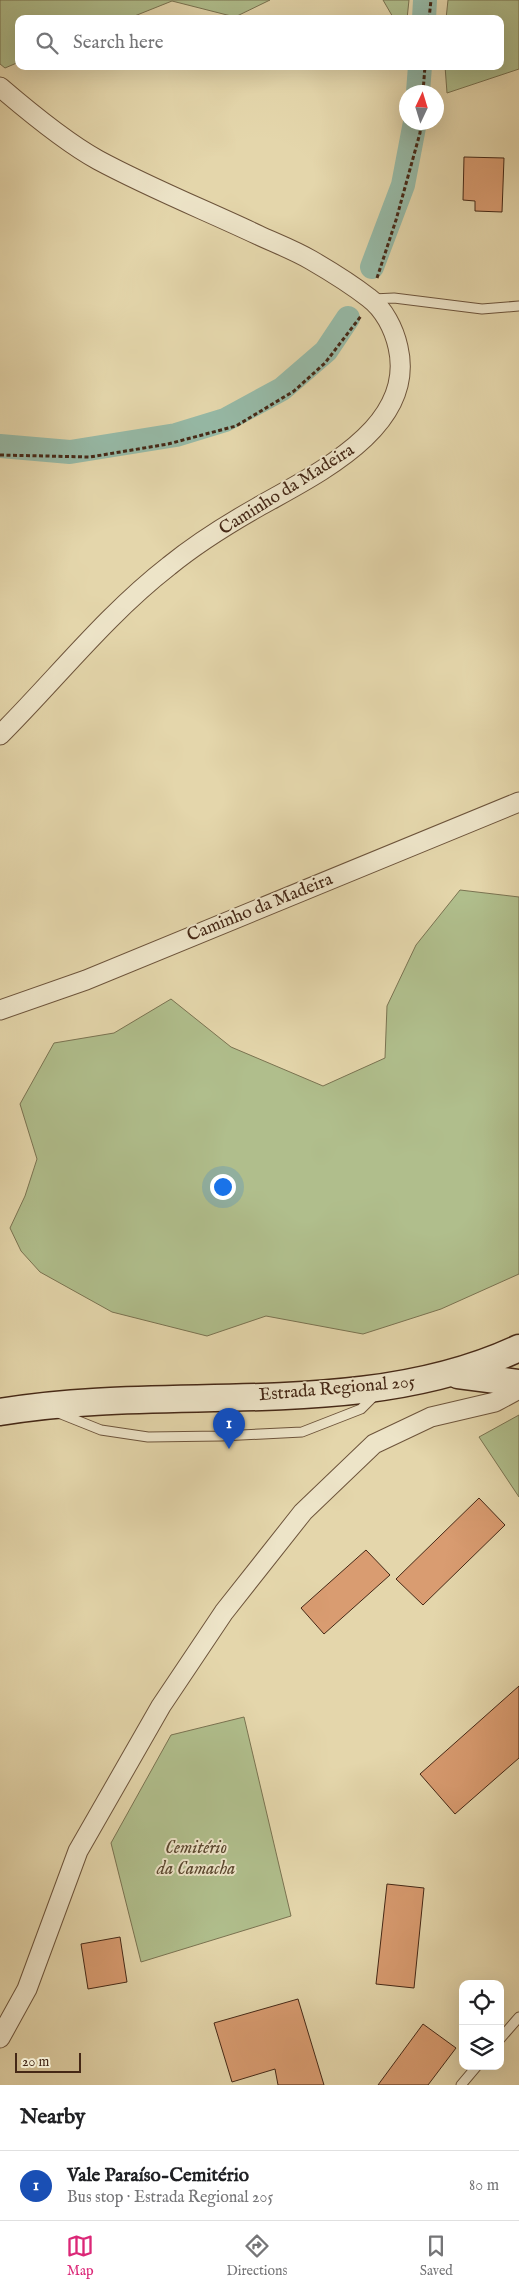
<!DOCTYPE html>
<html lang="en">
<head>
<meta charset="utf-8">
<style>
	:root { --surface:#fff; --page:#f2f2f2; --text:#202124; --muted:#757577; --line:#e0e0e0; --accent:#db2777 }
	body { margin:0; font-family:"IM FELL English",serif; background:var(--page); color:var(--text) }
	.controls { position:absolute; right:15px; bottom:15px; display:grid; overflow:hidden; border-radius:10px; box-shadow:0 5px 20px #0002 }
	.controls button { width:45px; height:45px; display:grid; place-items:center; padding:0; border:0; border-bottom:1px solid var(--line); background:var(--surface); color:var(--text); font:25px sans-serif }
	.compass { position:absolute; left:399px; top:85px; width:45px; height:45px; border-radius:50%; background:var(--surface); box-shadow:0 5px 20px #0002; rotate:4deg }
	.scale { position:absolute; left:15px; bottom:12px; width:66px; box-sizing:border-box; padding-left:5px; border:2px solid #452816; border-top:0; font-size:14px; line-height:18px; white-space:nowrap; color:#452816; -webkit-text-stroke:4px #ede4c8; paint-order:stroke }
	.you { position:absolute; left:222px; top:1186px; width:18px; height:18px; margin:-12px; border:4px solid #fff; border-radius:50%; background:#1a73e8; box-shadow:0 0 0 8px #1a73e833 }
	.badge { display:grid; place-items:center; width:32px; height:32px; border-radius:50%; background:var(--accent); color:#fff; font-size:16px; font-weight:700 }
	.pin { position:absolute; translate:-50% -41px; filter:drop-shadow(0 1px 2px #0008) }
	.pin::after { content:''; position:absolute; top:26px; width:18px; height:15px; background:inherit; clip-path:polygon(0 0,100% 0,50% 100%) }
	.list { margin:0; padding:0; list-style:none }
	h2 { display:flex; justify-content:space-between; align-items:center; height:65px; margin:0; padding:0 20px; font-size:21px }
	h2 small { font-size:16px; font-weight:400; color:var(--muted) }
	.list li { display:grid; grid-template-columns:32px 1fr auto; gap:15px; align-items:center; box-sizing:border-box; height:70px; padding:0 20px; border-top:1px solid var(--line) }
	.list b { display:block; font-size:19px; white-space:nowrap }
	.list p { margin:0; font-size:16px; white-space:nowrap; color:var(--muted) }
	.list em { font-size:16px; font-style:normal; color:var(--muted) }
	.icon { flex:none; width:28px; height:28px; fill:none; stroke:currentColor; stroke-width:2; stroke-linecap:round; stroke-linejoin:round }
	.map { position:relative; flex:none; width:519px; height:2085px; overflow:hidden }
	.search { position:absolute; background:var(--surface); box-shadow:0 5px 20px #0002; left:15px; right:15px; top:15px; height:55px; display:flex; align-items:center; gap:12px; box-sizing:border-box; padding:0 18px; border-radius:10px; color:var(--muted); font-size:19px }
	.sheet { height:135px; background:var(--surface) }
	nav { display:flex; justify-content:space-around; align-items:center; box-sizing:border-box; height:70px; border-top:1px solid var(--line); background:var(--surface); font-size:14px; color:var(--muted) }
	nav a { display:grid; justify-items:center; gap:2px }
	nav .on { color:var(--accent) }
	.map>svg:first-child { display:block }
	.green { fill:#b0be8c; stroke:#7a7351 }
	.lines { fill:none; stroke-linecap:round; stroke-linejoin:round }
	.canal { stroke:#96b9a6; stroke-width:24 }
	.building { fill:#d99c71; stroke:#452816 }
	.service-casing { stroke:#6d543b; stroke-width:11 }
	.minor-casing { stroke:#6d543b; stroke-width:21 }
	.secondary-casing { stroke:#452816; stroke-width:29 }
	.path { stroke:#452816; stroke-width:3; stroke-dasharray:4 2.5; stroke-linecap:butt }
	.service { stroke:#ede4c8; stroke-width:9 }
	.minor { stroke:#ede4c8; stroke-width:19 }
	.secondary { stroke:#ede4c8; stroke-width:26 }
	.labels { text-anchor:middle; dominant-baseline:central; stroke-width:4; stroke-linejoin:round; paint-order:stroke }
	.street-label { font-size:18px; fill:#452816; stroke:#ede4c8 }
	.park-label { font-size:18px; font-style:italic; fill:#5a462e; stroke:#ede4c8 }
</style>
</head>
<body>
<div class="map">
<svg width="519" height="2085" viewBox="0 0 519 2085">
	<rect width="100%" height="100%" fill="#e4d6ab"/>
	<filter id="stains"><feTurbulence type="fractalNoise" baseFrequency=".004" numOctaves="4"/><feColorMatrix values="0 0 0 0 .2 0 0 0 0 .09 0 0 0 0 .02 0 0 0 .5 -.17"/></filter>
	<radialGradient id="worn" r=".72"><stop offset=".6" stop-color="#630" stop-opacity="0"/><stop offset="1" stop-color="#630" stop-opacity=".3"/></radialGradient>
	<!-- green -->
	<g class="green">
		<polygon points="0,0 270,0 235,17 172,1 127,19 19,19 19,62 5,68 0,64"/>
		<polygon points="383,0 409,0 407,19 394,19"/>
		<polygon points="448,0 519,0 519,69 447,93 445,66 500,66 500,19 446,19"/>
		<polygon points="460,890 519,897 519,1274 441,1309 363,1334 266,1316 207,1336 112,1312 40,1272 21,1251 10,1228 25,1196 37,1159 20,1104 54,1043 114,1033 171,999 231,1047 323,1086 385,1058 387,1006 416,945"/>
		<polygon points="519,1415 519,1497 479,1437"/>
		<polygon points="244,1717 291,1916 141,1962 111,1843 171,1735"/>
	</g>
	<g class="lines">
		<!-- canal -->
		<g class="canal">
			<polyline points="424,19 425,0"/>
			<polyline points="418,92 420,66"/>
			<polyline points="372,267 403,185 415,122"/>
			<polyline points="0,446 70,452 176,435 225,420 282,389 326,351 348,318"/>
		</g>
	</g>
	<!-- building -->
	<g class="building">
		<polygon points="464,157 504,158 502,212 475,211 475,201 463,200"/>
		<polygon points="479,1498 505,1525 423,1605 396,1579"/>
		<polygon points="366,1550 390,1575 324,1634 301,1608"/>
		<polygon points="519,1686 519,1758 455,1814 420,1774"/>
		<polygon points="387,1884 424,1888 414,1988 376,1984"/>
		<polygon points="120,1937 127,1982 88,1989 81,1944"/>
		<polygon points="298,1999 324,2085 278,2085 275,2069 232,2082 214,2023"/>
		<polygon points="423,2024 456,2048 428,2085 378,2085"/>
	</g>
	<g class="lines">
		<defs>
			<g id="service">
				<polyline points="373,299 394,298 482,309 519,306"/>
				<polyline points="56,1412 101,1430 148,1437 221,1436 302,1432 361,1409 376,1394"/>
				<polyline points="500,2039 519,2017"/>
				<polyline points="461,2085 477,2066"/>
			</g>
			<g id="minor">
				<path d="M0 87C28 111 67 143 98 160 150 188 205 210 258 235 275 243 294 250 311 260 330 271 351 284 369 298 384 309 394 329 398 347 417 428 314 475 258 507 228 524 196 544 169 566 106 615 56 679 0 735"/>
				<polyline points="0,1010 86,980 519,802"/>
				<polyline points="0,2038 27,1989 78,1851 161,1706 224,1612 303,1512 374,1444 431,1417 495,1402 519,1389"/>
			</g>
			<g id="secondary">
				<polyline points="458,1375 519,1383"/>
				<path d="M0 1412C169 1383 361 1422 519 1348"/>
			</g>
		</defs>
		<!-- service casing -->
		<use href="#service" class="service-casing"/>
		<!-- minor casing -->
		<use href="#minor" class="minor-casing"/>
		<!-- secondary casing -->
		<use href="#secondary" class="secondary-casing"/>
		<!-- path -->
		<g class="path">
			<polyline points="429,19 431,0"/>
			<polyline points="423,92 425,66"/>
			<polyline points="377,278 396,220 420,133 421,122"/>
			<polyline points="0,455 90,457 168,444 236,426 294,391 325,363 361,316"/>
		</g>
		<!-- service -->
		<use href="#service" class="service"/>
		<!-- minor -->
		<use href="#minor" class="minor"/>
		<!-- secondary -->
		<use href="#secondary" class="secondary"/>
	</g>
	<g class="labels">
		<!-- street labels -->
		<g class="street-label">
			<text transform="translate(287 490) rotate(-32)">Caminho da Madeira</text>
			<text transform="translate(260 908) rotate(-22)">Caminho da Madeira</text>
			<text transform="translate(337 1389) rotate(-5)">Estrada Regional 205</text>
		</g>
		<!-- park labels -->
		<g class="park-label">
			<text x="196" y="1848">Cemitério<tspan x="196" dy="21">da Camacha</tspan></text>
		</g>
	</g>
	<rect width="100%" height="100%" filter="url(#stains)"/>
	<rect width="100%" height="100%" fill="url(#worn)"/>
</svg>
<div class="controls">
<button><svg class="icon" aria-label="locate" viewBox="0 0 24 24"><circle cx="12" cy="12" r="6"/><path d="M12 2v4M12 18v4M2 12h4M18 12h4"/></svg></button>
<button><svg class="icon" aria-label="layers" viewBox="0 0 24 24"><path d="M12 4l9 5-9 5-9-5zM3 14l9 5 9-5"/></svg></button>
</div>
<svg class="compass" viewBox="-18 -18 36 36"><path d="M0-13l5 13h-10z" fill="#e53935"/><path d="M0 13l5-13h-10z" fill="#757577"/></svg>
<div class="scale">20 m</div>
<div class="you"></div>
<div class="pin badge" style="left:229px;top:1449px;background:#1a4fb4">1</div>
<div class="search"><svg class="icon" aria-label="search" viewBox="0 0 24 24"><circle cx="10" cy="10" r="6"/><path d="M15 15l6 6"/></svg>Search here</div>
</div>
<section class="sheet">
<h2>Nearby<small></small></h2>
<ul class="list">
<li><span class="badge" style="background:#1a4fb4">1</span><div><b>Vale Paraíso-Cemitério</b><p>Bus stop · Estrada Regional 205</p></div><em>80 m</em></li>
</ul>
</section>
<nav>
<a class="on"><svg class="icon" aria-label="map" viewBox="0 0 24 24"><path d="M3 6l6-2 6 2 6-2v14l-6 2-6-2-6 2zM9 4v14M15 6v14"/></svg>Map</a>
<a><svg class="icon" aria-label="directions" viewBox="0 0 24 24"><path d="M12 3l9 9-9 9-9-9zM9 14v-3h6M13 9l2 2-2 2"/></svg>Directions</a>
<a><svg class="icon" aria-label="saved" viewBox="0 0 24 24"><path d="M7 4h10v16l-5-4-5 4z"/></svg>Saved</a>
</nav>
</body>
</html>
